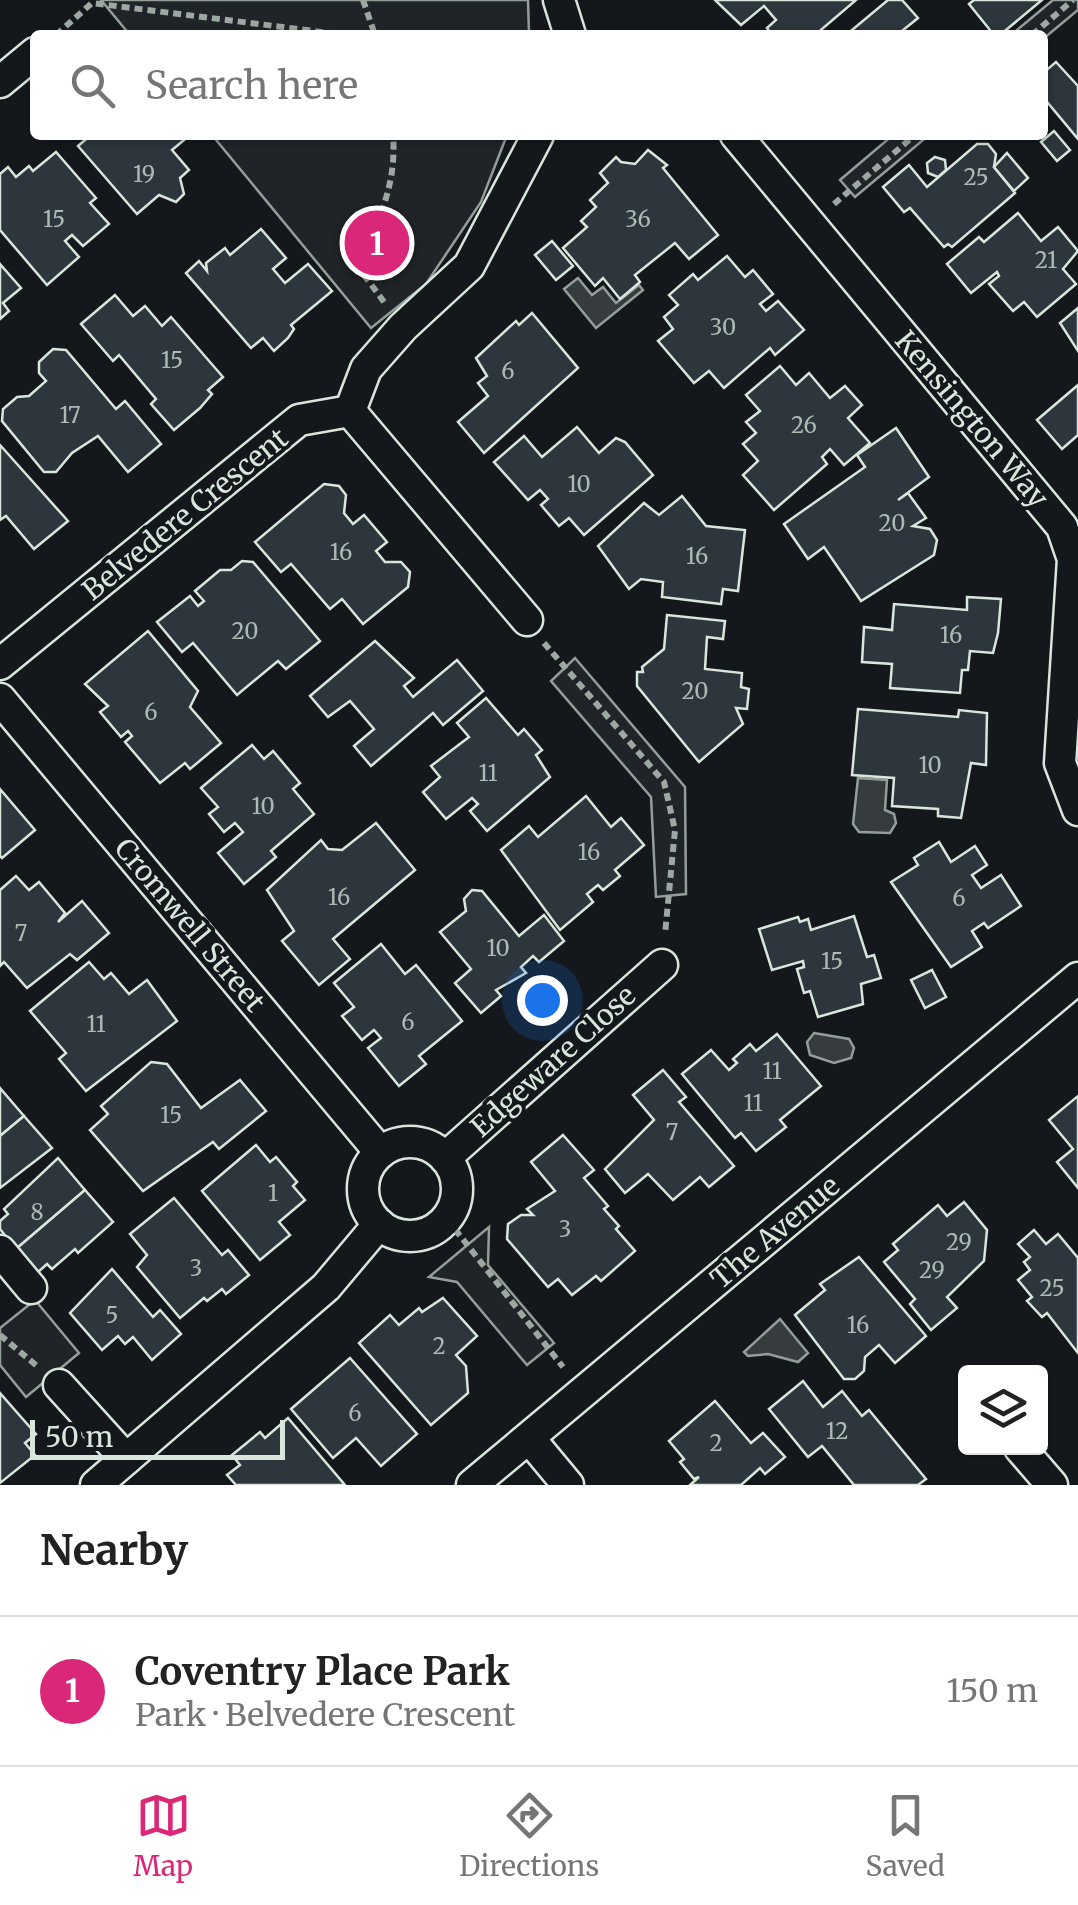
<!DOCTYPE html>
<html lang="en">
<head>
<meta charset="utf-8">
<style>
	:root { --surface:#fff; --page:#f6f6f6; --text:#222; --muted:#767676; --line:#e0e0e0; --accent:#db2777 }
	body { margin:0; font-family:Merriweather,serif; background:var(--page); color:var(--text) }
	.controls { position:absolute; right:30px; bottom:30px; display:grid; overflow:hidden; border-radius:10px; box-shadow:0 2px 8px #0004 }
	.controls button { width:90px; height:90px; display:grid; place-items:center; padding:0; border:0; border-bottom:2px solid var(--line); background:var(--surface); color:var(--text); font:50px sans-serif }
	.scale { position:absolute; left:30px; bottom:25px; width:255px; box-sizing:border-box; padding-left:10px; border:5px solid #d8e6dc; border-top:0; font-size:28px; line-height:35px; white-space:nowrap; color:#d8e6dc; -webkit-text-stroke:8px #14181c; paint-order:stroke }
	.you { position:absolute; left:542px; top:1000px; width:35px; height:35px; margin:-25px; border:8px solid #fff; border-radius:50%; background:#1a73e8; box-shadow:0 0 0 15px #1a73e833 }
	.badge { display:grid; place-items:center; width:65px; height:65px; border-radius:50%; background:var(--accent); color:#fff; font-size:32px; font-weight:700 }
	.pin { position:absolute; translate:-50% -50%; border:5px solid #fff; box-shadow:0 2px 10px #0006 }
	.list { margin:0; padding:0; list-style:none }
	h2 { display:flex; justify-content:space-between; align-items:center; height:130px; margin:0; padding:0 40px; font-size:42px }
	h2 small { font-size:32px; font-weight:400; color:var(--muted) }
	.list li { display:grid; grid-template-columns:65px 1fr auto; gap:30px; align-items:center; box-sizing:border-box; height:150px; padding:0 40px; border-top:2px solid var(--line) }
	.list b { display:block; font-size:38px; white-space:nowrap }
	.list p { margin:0; font-size:32px; white-space:nowrap; color:var(--muted) }
	.list em { font-size:32px; font-style:normal; color:var(--muted) }
	.icon { flex:none; width:55px; height:55px; fill:none; stroke:currentColor; stroke-width:2; stroke-linecap:round; stroke-linejoin:round }
	.map { position:relative; flex:none; width:1078px; height:1485px; overflow:hidden }
	.search { position:absolute; background:var(--surface); box-shadow:0 2px 8px #0004; left:30px; right:30px; top:30px; height:110px; display:flex; align-items:center; gap:25px; box-sizing:border-box; padding:0 35px; border-radius:10px; color:var(--muted); font-size:38px }
	.sheet { height:280px; background:var(--surface) }
	nav { display:flex; justify-content:space-around; align-items:center; box-sizing:border-box; height:140px; border-top:2px solid var(--line); background:var(--surface); font-size:28px; color:var(--muted) }
	nav a { display:grid; justify-items:center; gap:5px }
	nav .on { color:var(--accent) }
	.map>svg:first-child { display:block }
	.green { fill:#202428; stroke:#939e99; stroke-width:2.5 }
	.water { fill:#363b3e; stroke:#939e99; stroke-width:2.5 }
	.building { fill:#2c363c; stroke:#d8e6dc; stroke-width:2.5 }
	.lines { fill:none; stroke-linecap:round; stroke-linejoin:round }
	.street-casing { stroke:#d8e6dc; stroke-width:35 }
	.path { stroke:#9da8a2; stroke-width:6; stroke-dasharray:8 5; stroke-linecap:butt }
	.street { stroke:#14181c; stroke-width:30 }
	.labels { text-anchor:middle; dominant-baseline:central; stroke-width:8; stroke-linejoin:round; paint-order:stroke }
	.number-label { font-size:22px; fill:#adbab4 }
	.street-label { font-size:28px; fill:#d8e6dc; stroke:#14181c }
</style>
</head>
<body>
<div class="map">
<svg width="1078" height="1485" viewBox="0 0 1078 1485">
	<rect width="100%" height="100%" fill="#14181c"/>
	<!-- green -->
	<g class="green">
		<polygon points="101,0 528,0 529,35 130,35"/>
		<polygon points="1053,0 1078,0 1078,10 1043,39 1043,35 1011,35"/>
		<polygon points="212,135 507,135 481,202 426,284 371,328"/>
		<polygon points="893,135 929,135 855,197 840,180"/>
		<polygon points="575,658 685,787 686,894 656,897 651,797 551,681"/>
		<polygon points="489,1227 488,1265 554,1343 527,1365 457,1282 429,1277"/>
		<polygon points="35,1300 79,1353 26,1397 0,1365 0,1328"/>
	</g>
	<!-- water -->
	<g class="water">
		<polygon points="578,278 592,295 603,287 616,303 639,285 643,290 596,328 564,289"/>
		<polygon points="858,778 887,780 885,810 894,814 896,823 890,833 859,832 853,824"/>
		<polygon points="814,1033 849,1039 854,1048 851,1058 834,1063 810,1055 807,1042"/>
		<polygon points="780,1319 808,1353 798,1362 768,1354 748,1356 744,1352"/>
	</g>
	<!-- building -->
	<g class="building">
		<polygon points="715,0 856,0 815,35 772,35 767,28 776,20 764,6 741,25"/>
		<polygon points="888,0 902,0 918,18 897,35 846,35"/>
		<polygon points="974,0 1042,0 1000,35 994,35 969,4"/>
		<polygon points="1056,62 1078,86 1078,139 1043,97 1043,73"/>
		<polygon points="1054,131 1070,150 1057,161 1041,142"/>
		<polygon points="91,135 190,135 172,150 189,170 180,178 184,194 176,202 159,195 137,214 78,146"/>
		<polygon points="977,144 988,144 996,154 994,167 1015,193 952,247 948,244 944,247 910,208 904,212 883,187 909,165 927,187"/>
		<polygon points="648,150 667,165 663,168 718,235 689,259 675,243 635,275 640,282 620,299 603,278 595,286 563,248 587,227 581,221 596,207 590,200 608,183 600,173 616,157 621,162 635,164"/>
		<polygon points="56,152 96,198 90,203 109,224 83,246 72,235 65,241 79,257 47,285 0,230 0,174 8,167 16,177 29,166 33,171"/>
		<polygon points="1007,153 1028,178 1014,191 994,167"/>
		<polygon points="935,157 945,160 946,170 938,177 928,173 927,163"/>
		<polygon points="1018,213 1041,241 1058,227 1078,251 1063,269 1076,284 1037,317 1024,302 1013,311 989,284 999,276 997,272 971,293 947,264 979,237 984,242"/>
		<polygon points="261,229 286,258 273,269 285,283 308,264 332,291 291,325 294,329 288,338 274,351 263,338 251,348 186,273 199,261 207,271 206,263 225,248 230,255"/>
		<polygon points="552,241 573,266 556,280 535,255"/>
		<polygon points="727,256 745,277 753,270 773,294 760,304 766,311 778,301 804,330 775,355 770,348 724,388 709,371 694,383 658,341 673,329 664,317 678,305 669,295 693,274 698,280"/>
		<polygon points="0,264 21,288 3,303 9,311 0,319"/>
		<polygon points="115,295 133,316 145,306 162,326 171,317 223,377 208,390 212,394 200,408 174,430 151,404 156,399 119,355 113,361 81,324"/>
		<polygon points="1078,308 1078,351 1060,323"/>
		<polygon points="532,313 578,368 484,453 458,422 488,396 478,383 487,376 476,358 516,321 519,325"/>
		<polygon points="53,349 66,350 116,409 125,401 161,444 128,472 98,436 72,453 56,472 44,472 2,421 3,409 17,397 29,396 46,381 39,373 39,362"/>
		<polygon points="780,366 796,385 809,373 830,398 845,386 862,405 848,418 870,443 844,465 830,449 822,457 827,464 774,510 743,475 758,461 743,444 756,433 746,422 760,411 746,395"/>
		<polygon points="1078,385 1078,435 1062,449 1037,420"/>
		<polygon points="577,427 599,453 616,438 625,442 653,475 584,535 569,518 559,526 541,505 548,499 540,490 528,500 494,462 524,436 542,457"/>
		<polygon points="896,428 929,477 898,500 908,493 926,518 913,526 930,529 937,540 934,555 861,601 824,547 808,559 784,524 865,467 857,455"/>
		<polygon points="0,445 68,521 34,549 6,516 0,520"/>
		<polygon points="324,484 339,486 346,495 344,513 353,524 364,515 387,542 376,551 385,562 401,562 410,572 408,587 363,624 342,599 330,609 291,564 281,572 255,542"/>
		<polygon points="682,496 706,526 745,530 738,591 723,589 721,604 662,597 663,582 641,579 629,589 598,546 644,503 659,515"/>
		<polygon points="242,561 253,562 320,641 286,669 278,661 237,695 193,643 182,652 157,622 190,596 198,606 204,601 195,591 220,570 231,570"/>
		<polygon points="967,597 1001,599 998,633 993,653 970,651 968,670 962,670 960,693 890,688 892,664 862,662 864,627 892,630 894,604 967,610"/>
		<polygon points="667,615 725,621 723,639 707,637 705,669 742,673 741,687 749,689 747,709 736,708 743,724 699,762 637,686 637,672 643,672 642,667 664,649"/>
		<polygon points="148,631 198,691 190,707 221,743 190,769 185,763 160,783 125,742 132,736 128,731 121,737 100,712 108,706 85,684"/>
		<polygon points="375,641 414,678 404,686 413,697 457,660 483,691 443,725 433,713 371,766 354,746 374,729 350,701 328,717 310,696"/>
		<polygon points="486,698 518,735 524,729 542,750 536,755 550,777 487,831 470,811 478,804 472,798 446,819 423,792 440,777 431,766 469,737 457,723"/>
		<polygon points="858,709 958,717 959,710 987,713 986,765 971,763 961,818 938,816 938,809 892,806 894,778 852,775"/>
		<polygon points="252,745 264,759 273,751 300,783 293,789 314,814 271,851 276,857 244,884 218,853 243,832 235,823 224,832 209,814 218,807 201,788"/>
		<polygon points="0,789 35,830 2,858 0,856"/>
		<polygon points="586,796 611,827 621,818 644,845 615,870 620,876 603,890 598,885 587,894 593,902 560,930 501,850 529,826 538,837"/>
		<polygon points="376,823 415,870 333,939 350,959 319,985 282,941 294,931 267,890 321,840 328,849 342,850"/>
		<polygon points="939,842 951,862 975,846 987,865 972,875 981,888 1001,875 1021,906 988,928 984,923 972,931 982,947 951,967 891,882 918,865 914,858"/>
		<polygon points="16,876 29,890 39,882 65,913 58,922 82,901 109,933 77,960 70,954 27,988 4,962 0,966 0,890"/>
		<polygon points="472,890 482,891 519,936 544,915 564,941 539,962 533,956 521,967 526,973 496,990 501,996 481,1013 455,983 471,969 440,932 466,911 464,899"/>
		<polygon points="854,916 867,957 874,955 881,978 861,984 863,1004 818,1017 810,991 804,993 797,969 804,967 803,961 772,970 759,929 798,917 800,922 808,919 811,930"/>
		<polygon points="381,944 405,974 416,965 462,1021 419,1056 426,1064 399,1086 368,1048 381,1038 374,1030 362,1040 342,1016 354,1007 334,983"/>
		<polygon points="89,962 104,979 111,973 129,994 147,980 177,1021 86,1091 59,1059 66,1053 30,1011"/>
		<polygon points="932,970 946,997 925,1008 911,980"/>
		<polygon points="777,1034 821,1086 780,1120 786,1127 756,1151 741,1133 735,1138 682,1074 711,1050 729,1070 737,1063 733,1059 750,1044 756,1051"/>
		<polygon points="151,1062 167,1064 201,1108 240,1080 266,1111 219,1149 213,1142 143,1191 90,1130 108,1114 101,1106"/>
		<polygon points="663,1070 686,1097 679,1102 734,1166 709,1187 700,1177 673,1200 648,1174 625,1193 605,1169 654,1120 633,1095"/>
		<polygon points="0,1088 24,1116 0,1136"/>
		<polygon points="1078,1096 1078,1188 1057,1162 1073,1149 1049,1120"/>
		<polygon points="24,1116 52,1148 0,1188 0,1136"/>
		<polygon points="563,1135 594,1170 584,1178 608,1206 604,1209 619,1226 616,1229 635,1251 601,1281 596,1276 572,1295 558,1279 548,1287 507,1239 508,1224 521,1215 533,1215 527,1209 555,1191 531,1162"/>
		<polygon points="256,1145 270,1162 276,1157 297,1182 293,1186 305,1200 279,1222 290,1235 260,1260 202,1191"/>
		<polygon points="58,1158 85,1190 16,1249 0,1229 0,1221 8,1214 4,1209"/>
		<polygon points="85,1190 113,1222 78,1253 75,1249 52,1269 47,1264 37,1273 16,1249"/>
		<polygon points="174,1198 222,1255 228,1250 249,1275 226,1294 222,1289 207,1301 204,1298 180,1318 137,1267 147,1255 130,1234"/>
		<polygon points="964,1202 987,1230 984,1261 947,1297 957,1308 931,1330 910,1304 915,1299 884,1262 898,1250 893,1244 938,1205 947,1216"/>
		<polygon points="1034,1230 1046,1244 1058,1234 1078,1258 1078,1353 1047,1313 1042,1317 1027,1301 1032,1297 1018,1280 1030,1270 1024,1262 1030,1257 1018,1244"/>
		<polygon points="859,1257 926,1336 895,1363 879,1345 865,1357 864,1371 855,1379 844,1379 795,1315 825,1290 820,1284"/>
		<polygon points="112,1269 153,1317 160,1310 181,1334 152,1360 133,1337 125,1344 118,1336 102,1350 70,1313"/>
		<polygon points="443,1298 477,1336 456,1355 466,1366 468,1393 431,1425 359,1343 390,1315 399,1325 419,1308 422,1312"/>
		<polygon points="350,1358 417,1434 381,1466 356,1438 333,1458 291,1409"/>
		<polygon points="803,1381 823,1407 842,1391 862,1416 869,1410 926,1479 918,1485 854,1485 822,1446 808,1457 769,1409"/>
		<polygon points="0,1393 36,1434 25,1443 35,1455 0,1483"/>
		<polygon points="715,1401 751,1443 763,1433 785,1457 765,1474 760,1468 741,1485 690,1485 699,1477 694,1479 680,1462 684,1459 669,1441"/>
		<polygon points="288,1418 345,1485 236,1485 227,1475 240,1465 232,1455 260,1432 265,1438"/>
	</g>
	<g class="lines">
		<defs>
			<g id="street">
				<polyline points="559,0 570,35"/>
				<polyline points="0,82 35,53"/>
				<polyline points="736,135 1062,527 1073,559 1060,763 1078,810"/>
				<polyline points="350,411 527,620"/>
				<polyline points="0,664 299,420 350,411 366,369 403,327 469,266 538,135"/>
				<polyline points="0,699 380,1152"/>
				<circle cx="410" cy="1189" r="47"/>
				<polyline points="445,1158 662,965"/>
				<polyline points="0,1251 31,1288"/>
				<polyline points="59,1385 126,1459"/>
				<polyline points="529,1438 568,1485"/>
				<polyline points="1020,1448 1052,1485"/>
				<polyline points="96,1485 326,1287 379,1224"/>
				<polyline points="472,1485 1078,978"/>
			</g>
		</defs>
		<!-- street casing -->
		<use href="#street" class="street-casing"/>
		<!-- path -->
		<g class="path">
			<polyline points="363,0 375,35"/>
			<polyline points="56,35 92,3 346,35"/>
			<polyline points="1032,35 1073,0"/>
			<polyline points="834,204 915,135"/>
			<path d="M384 302 356 264C379 224 397 183 393 135"/>
			<polyline points="544,643 664,782 675,830 665,934"/>
			<polyline points="447,1219 563,1367"/>
			<polyline points="0,1335 37,1366"/>
		</g>
		<!-- street -->
		<use href="#street" class="street"/>
	</g>
	<g class="labels">
		<!-- number labels -->
		<g class="number-label">
			<text x="144" y="174">19</text>
			<text x="976" y="177">25</text>
			<text x="54" y="219">15</text>
			<text x="638" y="219">36</text>
			<text x="1046" y="260">21</text>
			<text x="723" y="327">30</text>
			<text x="172" y="360">15</text>
			<text x="508" y="371">6</text>
			<text x="70" y="415">17</text>
			<text x="804" y="425">26</text>
			<text x="579" y="484">10</text>
			<text x="892" y="523">20</text>
			<text x="341" y="552">16</text>
			<text x="697" y="556">16</text>
			<text x="245" y="631">20</text>
			<text x="951" y="635">16</text>
			<text x="695" y="691">20</text>
			<text x="151" y="712">6</text>
			<text x="930" y="765">10</text>
			<text x="488" y="773">11</text>
			<text x="263" y="806">10</text>
			<text x="589" y="852">16</text>
			<text x="339" y="897">16</text>
			<text x="959" y="898">6</text>
			<text x="21" y="933">7</text>
			<text x="498" y="948">10</text>
			<text x="832" y="961">15</text>
			<text x="408" y="1022">6</text>
			<text x="96" y="1024">11</text>
			<text x="772" y="1071">11</text>
			<text x="753" y="1103">11</text>
			<text x="171" y="1115">15</text>
			<text x="672" y="1132">7</text>
			<text x="273" y="1193">1</text>
			<text x="37" y="1212">8</text>
			<text x="565" y="1229">3</text>
			<text x="959" y="1242">29</text>
			<text x="196" y="1268">3</text>
			<text x="932" y="1270">29</text>
			<text x="1052" y="1288">25</text>
			<text x="112" y="1315">5</text>
			<text x="858" y="1325">16</text>
			<text x="439" y="1346">2</text>
			<text x="355" y="1413">6</text>
			<text x="837" y="1431">12</text>
			<text x="716" y="1443">2</text>
		</g>
		<!-- street labels -->
		<g class="street-label">
			<text transform="translate(972 419) rotate(50)">Kensington Way</text>
			<text transform="translate(185 514) rotate(-39)">Belvedere Crescent</text>
			<text transform="translate(190 925) rotate(50)">Cromwell Street</text>
			<text transform="translate(553 1061) rotate(-42)">Edgeware Close</text>
			<text transform="translate(775 1232) rotate(-40)">The Avenue</text>
		</g>
	</g>
</svg>
<div class="controls">
<button><svg class="icon" aria-label="layers" viewBox="0 0 24 24"><path d="M12 4l9 5-9 5-9-5zM3 14l9 5 9-5"/></svg></button>
</div>
<div class="scale">50 m</div>
<div class="you"></div>
<div class="pin badge" style="left:377px;top:243px">1</div>
<div class="search"><svg class="icon" aria-label="search" viewBox="0 0 24 24"><circle cx="10" cy="10" r="6"/><path d="M15 15l6 6"/></svg>Search here</div>
</div>
<section class="sheet">
<h2>Nearby<small></small></h2>
<ul class="list">
<li><span class="badge">1</span><div><b>Coventry Place Park</b><p>Park · Belvedere Crescent</p></div><em>150 m</em></li>
</ul>
</section>
<nav>
<a class="on"><svg class="icon" aria-label="map" viewBox="0 0 24 24"><path d="M3 6l6-2 6 2 6-2v14l-6 2-6-2-6 2zM9 4v14M15 6v14"/></svg>Map</a>
<a><svg class="icon" aria-label="directions" viewBox="0 0 24 24"><path d="M12 3l9 9-9 9-9-9zM9 14v-3h6M13 9l2 2-2 2"/></svg>Directions</a>
<a><svg class="icon" aria-label="saved" viewBox="0 0 24 24"><path d="M7 4h10v16l-5-4-5 4z"/></svg>Saved</a>
</nav>
</body>
</html>
